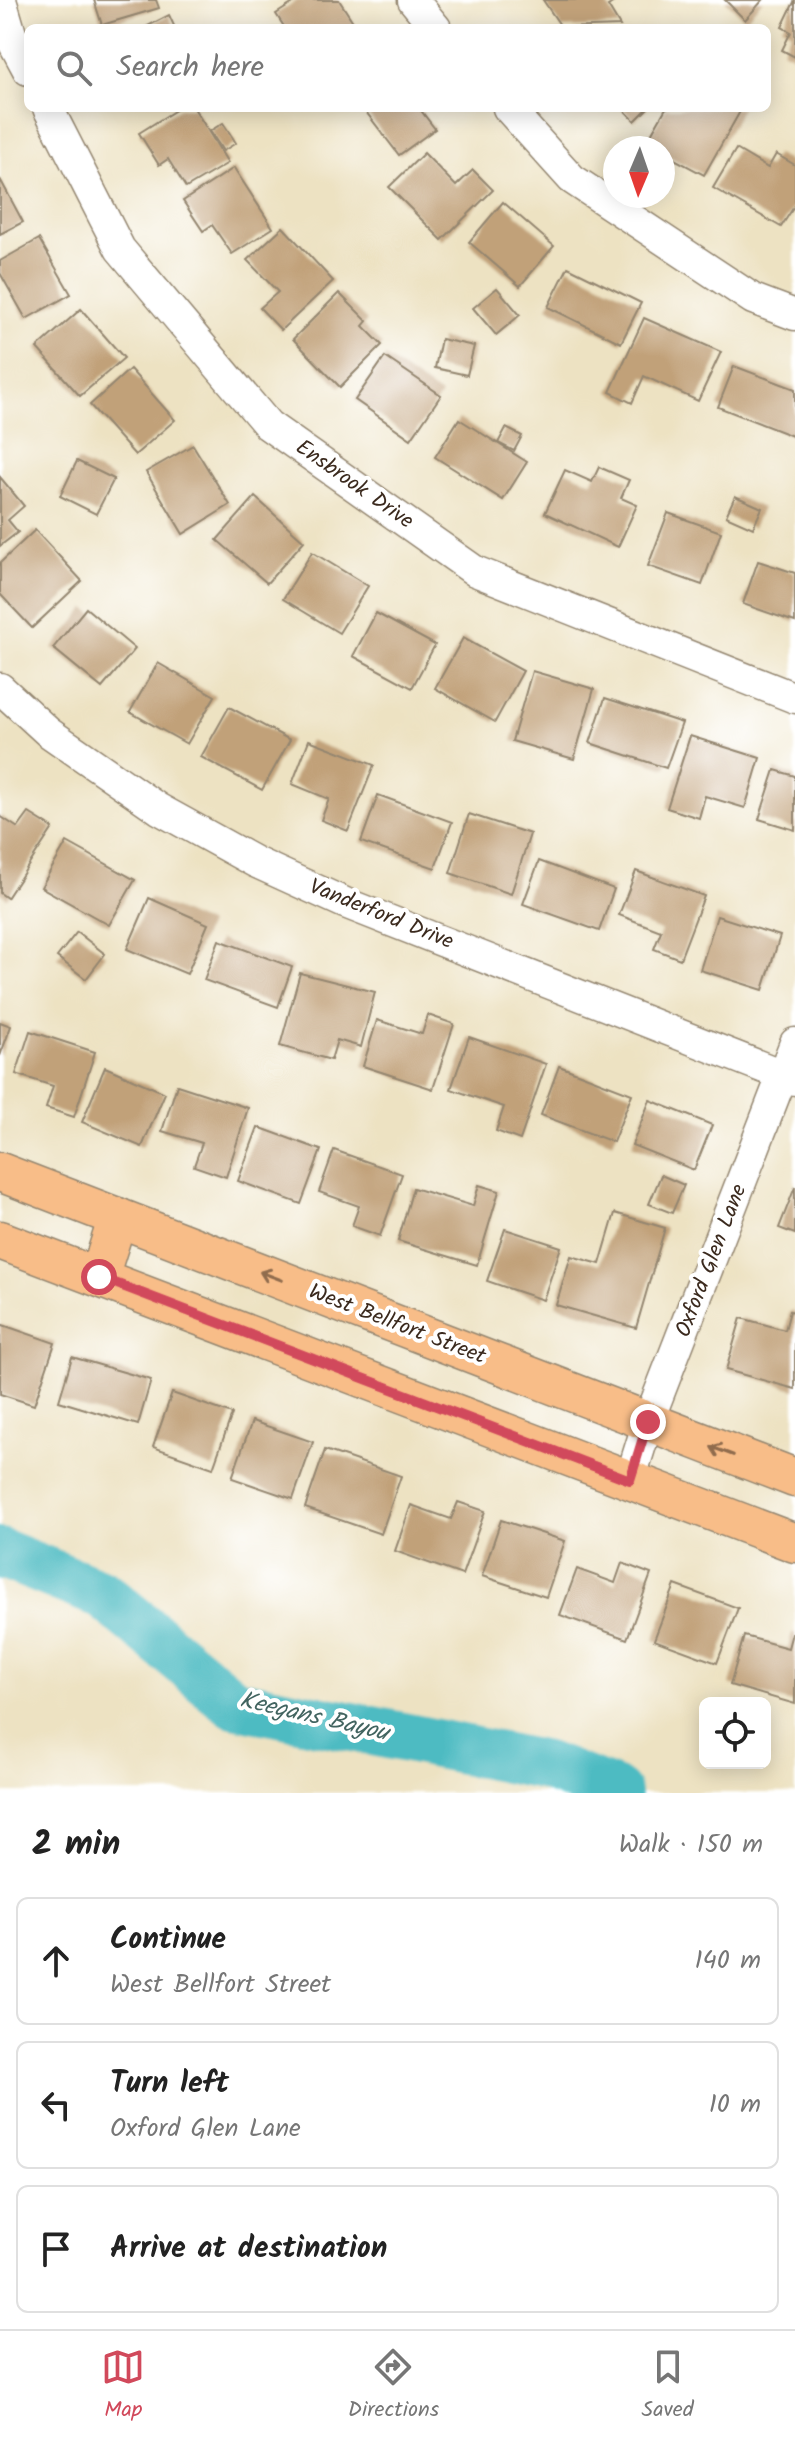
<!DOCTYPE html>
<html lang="en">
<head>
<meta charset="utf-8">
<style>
	:root { --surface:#fff; --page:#f6f6f6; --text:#222; --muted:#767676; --line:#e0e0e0; --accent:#d1495b }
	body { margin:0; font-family:Kalam,sans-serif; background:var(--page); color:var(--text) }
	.controls { position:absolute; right:24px; bottom:24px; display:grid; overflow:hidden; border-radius:12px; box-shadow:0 4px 20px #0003 }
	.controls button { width:72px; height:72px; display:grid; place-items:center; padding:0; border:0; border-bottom:2px solid var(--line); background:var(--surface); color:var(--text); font:40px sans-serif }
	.compass { position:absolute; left:603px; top:136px; width:72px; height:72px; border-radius:50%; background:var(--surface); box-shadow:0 4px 20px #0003; rotate:182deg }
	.stop { position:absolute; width:24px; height:24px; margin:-18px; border:6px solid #d1495b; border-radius:50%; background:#fff }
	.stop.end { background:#d1495b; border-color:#fff; box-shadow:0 2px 8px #0008 }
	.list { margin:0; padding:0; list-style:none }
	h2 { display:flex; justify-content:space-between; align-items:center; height:104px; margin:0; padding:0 32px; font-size:34px }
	h2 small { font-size:26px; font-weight:400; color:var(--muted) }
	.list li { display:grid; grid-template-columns:52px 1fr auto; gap:24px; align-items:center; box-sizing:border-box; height:128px; margin:0 16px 16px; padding:0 16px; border:2px solid var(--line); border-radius:12px }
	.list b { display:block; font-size:30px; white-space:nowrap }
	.list p { margin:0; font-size:26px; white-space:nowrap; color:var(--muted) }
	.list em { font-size:26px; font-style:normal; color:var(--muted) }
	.icon { flex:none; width:44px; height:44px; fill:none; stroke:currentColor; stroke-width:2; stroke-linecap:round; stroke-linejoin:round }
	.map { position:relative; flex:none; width:795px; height:1793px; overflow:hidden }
	.search { position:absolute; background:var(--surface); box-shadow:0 4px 20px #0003; left:24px; right:24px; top:24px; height:88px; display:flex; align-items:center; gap:20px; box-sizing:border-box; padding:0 28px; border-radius:12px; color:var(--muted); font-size:30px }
	.sheet { height:536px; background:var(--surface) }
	nav { display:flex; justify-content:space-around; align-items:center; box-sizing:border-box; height:112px; border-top:2px solid var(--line); background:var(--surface); font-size:22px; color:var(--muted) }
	nav a { display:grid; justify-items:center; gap:4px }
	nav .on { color:var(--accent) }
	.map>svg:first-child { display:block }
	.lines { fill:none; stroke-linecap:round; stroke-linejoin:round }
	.river { stroke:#4dbbc2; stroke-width:50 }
	.building { fill:#c1a179 }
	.minor-casing { stroke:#948670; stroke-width:33 }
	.major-casing { stroke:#948670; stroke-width:41 }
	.minor { stroke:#fff; stroke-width:30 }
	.major { stroke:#f8bd88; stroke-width:38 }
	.oneway { stroke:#906c4e }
	.route { stroke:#d1495b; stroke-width:10 }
	.labels { text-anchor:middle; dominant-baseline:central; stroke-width:8; stroke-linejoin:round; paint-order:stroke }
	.street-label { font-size:22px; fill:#3b2a1e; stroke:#fff }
	.water-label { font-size:24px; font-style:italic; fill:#426460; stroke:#fff }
</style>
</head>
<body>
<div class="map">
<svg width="795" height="1793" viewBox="0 0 795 1793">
	<rect width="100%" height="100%" fill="#fff"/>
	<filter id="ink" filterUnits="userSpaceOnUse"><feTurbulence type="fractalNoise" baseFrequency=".0125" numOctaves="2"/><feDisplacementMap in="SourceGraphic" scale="16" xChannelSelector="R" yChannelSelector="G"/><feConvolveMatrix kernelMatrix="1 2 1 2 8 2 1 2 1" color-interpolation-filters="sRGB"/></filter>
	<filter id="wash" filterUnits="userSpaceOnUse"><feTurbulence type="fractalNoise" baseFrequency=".006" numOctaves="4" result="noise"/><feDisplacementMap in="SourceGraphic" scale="32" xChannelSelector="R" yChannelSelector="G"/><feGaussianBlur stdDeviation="1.8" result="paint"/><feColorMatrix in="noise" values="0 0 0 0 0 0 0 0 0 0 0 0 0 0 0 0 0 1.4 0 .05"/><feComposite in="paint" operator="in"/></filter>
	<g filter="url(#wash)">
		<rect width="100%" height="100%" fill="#ede2c2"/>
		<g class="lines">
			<!-- river -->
			<polyline class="river" points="0,1553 102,1594 234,1703 546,1766 616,1793"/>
		</g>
		<g id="blocks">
			<!-- building -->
			<g class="building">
				<polygon points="94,0 156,0 159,8 102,25"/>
				<polygon points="298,0 339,0 357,28 285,28 276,14"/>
				<polygon points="543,0 617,0 608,6 620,26 562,28"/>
				<polygon points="725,0 763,0 745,20"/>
				<polygon points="795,0 795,57 782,50 791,32 782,27"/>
				<polygon points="169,15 175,28 144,28"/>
				<polygon points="179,108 194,108 228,163 186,188 168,159 159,165 139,133"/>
				<polygon points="363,108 419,108 435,129 399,155"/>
				<polygon points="622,108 648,108 635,121"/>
				<polygon points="666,108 742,108 704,175 663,153 663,148 646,143"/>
				<polygon points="223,123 236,143 223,151 210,131"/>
				<polygon points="736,149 768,168 776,154 795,165 795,205 781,227 713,188"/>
				<polygon points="424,153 456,186 473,170 493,190 442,240 389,187"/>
				<polygon points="234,168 273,228 232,254 212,225 203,231 183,201"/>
				<polygon points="0,179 23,222 0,234"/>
				<polygon points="503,202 554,246 520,286 469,242"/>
				<polygon points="283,227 333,281 281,330 260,308 278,292 247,260"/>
				<polygon points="39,239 71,294 26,319 0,273 0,261"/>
				<polygon points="568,267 641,303 621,343 548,307"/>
				<polygon points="497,288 520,315 496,335 473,308"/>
				<polygon points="339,293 367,321 363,326 382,345 340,387 293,339"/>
				<polygon points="81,309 124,358 80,396 37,348"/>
				<polygon points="644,318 721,352 698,401 644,376 632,403 610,392"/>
				<polygon points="441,339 474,346 467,375 435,368"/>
				<polygon points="385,357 441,395 411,439 355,400"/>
				<polygon points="734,366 795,389 795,437 718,407"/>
				<polygon points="130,369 175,420 135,455 90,405"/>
				<polygon points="459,419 527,462 503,500 435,457"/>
				<polygon points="506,428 522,436 514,451 498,443"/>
				<polygon points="193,445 230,505 183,534 146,472"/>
				<polygon points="77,461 114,479 96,514 60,496"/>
				<polygon points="599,467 629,480 621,498 637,505 618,547 545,513 565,470 592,482"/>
				<polygon points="0,477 24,506 8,520 18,532 0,546"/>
				<polygon points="735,496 762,508 753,528 726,516"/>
				<polygon points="255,497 304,541 267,583 217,540"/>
				<polygon points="668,513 721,532 702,585 648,566"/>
				<polygon points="35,530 82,581 32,628 0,594 0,563"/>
				<polygon points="312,552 368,586 339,633 283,599"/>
				<polygon points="758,561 795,573 795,622 743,604"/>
				<polygon points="86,608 135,649 102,688 53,648"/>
				<polygon points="376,613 435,645 412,688 353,656"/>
				<polygon points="463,638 523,671 495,722 435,688"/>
				<polygon points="158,663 215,696 187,744 130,712"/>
				<polygon points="532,671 594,689 574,759 512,741"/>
				<polygon points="605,698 682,723 666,768 590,743"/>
				<polygon points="229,707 290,740 262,790 201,757"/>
				<polygon points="690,736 760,758 745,808 705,796 699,818 667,808"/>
				<polygon points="309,740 374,765 348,831 321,820 329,799 292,784"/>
				<polygon points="775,770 795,776 795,830 759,819"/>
				<polygon points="378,795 452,822 435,868 361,842"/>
				<polygon points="29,813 53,828 7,898 0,893 0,816 18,828"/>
				<polygon points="469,814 530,834 511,894 450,873"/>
				<polygon points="67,842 135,880 109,925 41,887"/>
				<polygon points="539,861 614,889 599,931 523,904"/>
				<polygon points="636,871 704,896 680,959 654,949 661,931 619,915"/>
				<polygon points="149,898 208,924 187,974 127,949"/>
				<polygon points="717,916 780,936 763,990 700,970"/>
				<polygon points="77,932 105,954 86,979 57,957"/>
				<polygon points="219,940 292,967 278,1007 204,980"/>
				<polygon points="300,973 375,992 361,1047 337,1040 331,1060 280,1046"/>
				<polygon points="428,1015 454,1024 433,1089 363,1066 377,1020 422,1034"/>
				<polygon points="0,1022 11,1026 0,1056"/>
				<polygon points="30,1031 95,1052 74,1117 46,1108 53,1086 16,1074"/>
				<polygon points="469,1037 546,1064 520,1140 496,1131 504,1107 451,1089"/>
				<polygon points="559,1066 632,1094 613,1142 541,1115"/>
				<polygon points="105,1067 165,1093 142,1147 82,1122"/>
				<polygon points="177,1085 248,1108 226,1177 194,1166 202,1143 162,1131"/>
				<polygon points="650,1100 712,1125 694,1170 632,1145"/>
				<polygon points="258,1127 321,1150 301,1204 238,1181"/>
				<polygon points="334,1150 402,1174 380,1236 352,1226 359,1206 319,1192"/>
				<polygon points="661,1175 684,1185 672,1213 649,1204"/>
				<polygon points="479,1185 499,1191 477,1265 398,1241 413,1188 473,1206"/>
				<polygon points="795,1187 795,1234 779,1228"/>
				<polygon points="615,1213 665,1228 636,1328 556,1305 571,1256 600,1264"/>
				<polygon points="505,1229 561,1247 543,1300 487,1281"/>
				<polygon points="790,1311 795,1312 795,1389 726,1370 741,1318 785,1330"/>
				<polygon points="0,1324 55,1343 34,1405 0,1394"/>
				<polygon points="72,1357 151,1380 138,1425 59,1401"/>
				<polygon points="172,1393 232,1414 213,1468 153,1447"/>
				<polygon points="252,1421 313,1442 293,1499 232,1478"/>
				<polygon points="325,1450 401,1476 381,1534 305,1508"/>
				<polygon points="458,1502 485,1511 462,1575 395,1551 411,1505 451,1519"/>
				<polygon points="501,1520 565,1541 546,1597 482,1576"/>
				<polygon points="622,1563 651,1574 627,1639 560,1615 577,1569 615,1583"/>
				<polygon points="675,1585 738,1608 717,1663 654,1640"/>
				<polygon points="792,1633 795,1633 795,1704 730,1685 744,1636 788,1648"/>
			</g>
		</g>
	</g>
	<g filter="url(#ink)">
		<use href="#blocks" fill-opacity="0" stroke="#948670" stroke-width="2"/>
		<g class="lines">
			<defs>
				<g id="minor">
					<polyline points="1,0 14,44 28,70"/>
					<polyline points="413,0 436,28"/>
					<polyline points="48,108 120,249 268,425 475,571 795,698"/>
					<polyline points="508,108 572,179 753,299 795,315"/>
					<polyline points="0,688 48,732 159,809 255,862 345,903 795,1080"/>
					<polyline points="630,1480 648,1422 795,1043"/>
				</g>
				<g id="major">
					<polyline points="0,1172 795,1478"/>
					<polyline points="0,1240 795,1543"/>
					<polyline points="99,1277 118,1217"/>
				</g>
			</defs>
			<!-- minor casing -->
			<use href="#minor" class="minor-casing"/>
			<!-- major casing -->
			<use href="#major" class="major-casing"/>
			<!-- minor -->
			<use href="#minor" class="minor"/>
			<!-- major -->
			<use href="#major" class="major"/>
		</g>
		<!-- one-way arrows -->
		<defs><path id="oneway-shaft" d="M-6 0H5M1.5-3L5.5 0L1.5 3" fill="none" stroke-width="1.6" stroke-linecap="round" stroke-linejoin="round" transform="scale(2)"/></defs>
		<g class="oneway">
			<use href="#oneway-shaft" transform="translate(271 1276) rotate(-159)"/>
			<use href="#oneway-shaft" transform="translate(722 1451) rotate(-159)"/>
		</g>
	</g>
	<g class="lines" filter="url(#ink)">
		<!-- route -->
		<polyline class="route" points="99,1277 630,1480 648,1422"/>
	</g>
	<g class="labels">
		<!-- street labels -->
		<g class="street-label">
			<text transform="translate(354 485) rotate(35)">Ensbrook Drive</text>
			<text transform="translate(381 915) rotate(22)">Vanderford Drive</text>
			<text transform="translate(712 1261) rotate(-69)">Oxford Glen Lane</text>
			<text transform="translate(397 1325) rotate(21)">West Bellfort Street</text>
		</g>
		<!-- water labels -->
		<g class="water-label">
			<text transform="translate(314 1717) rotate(13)">Keegans Bayou</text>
		</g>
	</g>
</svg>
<div class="controls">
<button><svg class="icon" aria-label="locate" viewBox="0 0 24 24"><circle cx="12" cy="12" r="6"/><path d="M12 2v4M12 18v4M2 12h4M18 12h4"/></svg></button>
</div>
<svg class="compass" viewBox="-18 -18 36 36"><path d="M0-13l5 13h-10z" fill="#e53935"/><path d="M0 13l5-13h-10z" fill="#767676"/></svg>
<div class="stop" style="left:99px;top:1277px"></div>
<div class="stop end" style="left:648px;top:1422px"></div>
<div class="search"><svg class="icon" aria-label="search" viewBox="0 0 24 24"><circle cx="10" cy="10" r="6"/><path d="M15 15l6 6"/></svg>Search here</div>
</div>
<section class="sheet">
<h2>2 min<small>Walk · 150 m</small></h2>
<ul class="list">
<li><svg class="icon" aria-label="ahead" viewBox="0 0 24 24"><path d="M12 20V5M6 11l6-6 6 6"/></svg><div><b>Continue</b><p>West Bellfort Street</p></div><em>140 m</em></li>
<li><svg class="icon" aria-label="left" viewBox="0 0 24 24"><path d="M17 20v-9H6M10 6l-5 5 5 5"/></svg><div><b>Turn left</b><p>Oxford Glen Lane</p></div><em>10 m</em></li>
<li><svg class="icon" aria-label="arrive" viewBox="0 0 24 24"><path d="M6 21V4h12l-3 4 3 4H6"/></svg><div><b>Arrive at destination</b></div></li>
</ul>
</section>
<nav>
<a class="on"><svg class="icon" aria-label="map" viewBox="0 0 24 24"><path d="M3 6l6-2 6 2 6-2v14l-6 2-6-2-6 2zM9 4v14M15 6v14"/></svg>Map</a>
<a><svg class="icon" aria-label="directions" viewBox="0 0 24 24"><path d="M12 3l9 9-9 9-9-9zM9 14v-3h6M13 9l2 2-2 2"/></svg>Directions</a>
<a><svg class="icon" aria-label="saved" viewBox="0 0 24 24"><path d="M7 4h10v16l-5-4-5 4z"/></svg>Saved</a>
</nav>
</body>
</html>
